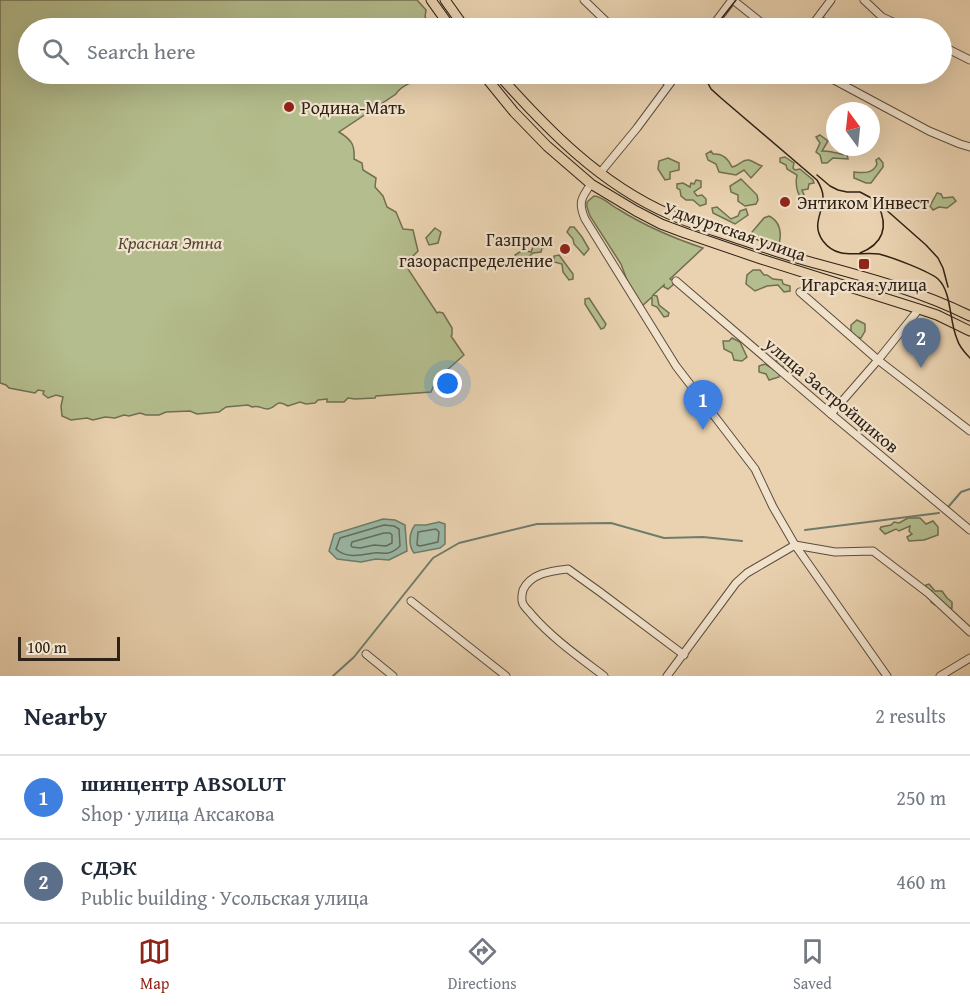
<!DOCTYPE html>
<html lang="en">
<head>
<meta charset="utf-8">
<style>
	:root { --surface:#fff; --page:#f2f2f3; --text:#1f2937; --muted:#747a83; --line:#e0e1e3; --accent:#8f2418 }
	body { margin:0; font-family:"Gentium Book Plus",serif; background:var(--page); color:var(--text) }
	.compass { position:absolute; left:826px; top:102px; width:54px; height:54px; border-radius:50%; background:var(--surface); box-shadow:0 6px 24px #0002; rotate:345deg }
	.scale { position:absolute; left:18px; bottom:15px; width:102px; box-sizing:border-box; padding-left:6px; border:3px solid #2e2115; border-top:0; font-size:16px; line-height:21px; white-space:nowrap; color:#2e2115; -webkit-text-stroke:4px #f1e2cc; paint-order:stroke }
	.you { position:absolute; left:448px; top:384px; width:21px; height:21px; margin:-15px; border:4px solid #fff; border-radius:50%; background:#1a73e8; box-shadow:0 0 0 9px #1a73e833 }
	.badge { display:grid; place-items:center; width:39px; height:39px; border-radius:50%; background:var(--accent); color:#fff; font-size:20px; font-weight:700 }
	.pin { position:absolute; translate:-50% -50px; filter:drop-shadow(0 2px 3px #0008) }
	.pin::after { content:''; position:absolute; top:32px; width:21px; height:18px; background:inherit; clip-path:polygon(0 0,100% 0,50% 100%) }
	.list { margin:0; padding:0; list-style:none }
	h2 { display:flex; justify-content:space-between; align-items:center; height:78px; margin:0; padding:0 24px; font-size:26px }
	h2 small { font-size:20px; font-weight:400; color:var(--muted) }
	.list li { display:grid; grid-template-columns:39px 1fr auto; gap:18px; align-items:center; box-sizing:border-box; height:84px; padding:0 24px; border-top:2px solid var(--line) }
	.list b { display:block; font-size:22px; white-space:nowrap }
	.list p { margin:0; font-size:20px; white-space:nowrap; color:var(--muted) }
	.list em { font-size:20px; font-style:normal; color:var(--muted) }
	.icon { flex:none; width:33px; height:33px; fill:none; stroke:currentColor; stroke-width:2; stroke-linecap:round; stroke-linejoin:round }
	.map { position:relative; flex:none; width:970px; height:676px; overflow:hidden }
	.search { position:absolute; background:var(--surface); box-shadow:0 6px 24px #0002; left:18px; right:18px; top:18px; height:66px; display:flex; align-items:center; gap:15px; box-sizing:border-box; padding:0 21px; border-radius:33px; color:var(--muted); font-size:22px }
	.sheet { height:246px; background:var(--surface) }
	nav { display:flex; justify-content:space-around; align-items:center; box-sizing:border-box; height:84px; border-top:2px solid var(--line); background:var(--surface); font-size:16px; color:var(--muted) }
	nav a { display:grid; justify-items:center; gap:3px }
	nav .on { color:var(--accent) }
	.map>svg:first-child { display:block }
	.green { fill:#b4bd8d; stroke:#716f51; stroke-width:1.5 }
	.water { fill:#99b8a5; stroke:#6e7c6b; stroke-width:1.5 }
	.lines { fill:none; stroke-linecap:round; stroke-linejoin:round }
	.shore { stroke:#646c5d; stroke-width:1.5 }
	.stream { stroke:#6e7c6b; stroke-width:2 }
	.minor-casing { stroke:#5d4d3c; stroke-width:9 }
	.major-casing { stroke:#2e2115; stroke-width:11 }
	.minor { stroke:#f1e2cc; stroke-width:7 }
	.major { stroke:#ead2b0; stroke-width:9 }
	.tram { stroke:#2e2115; stroke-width:1.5 }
	.poi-dot { fill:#8f2418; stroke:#f1e2cc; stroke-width:2 }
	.labels { text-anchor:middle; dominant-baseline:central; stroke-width:4.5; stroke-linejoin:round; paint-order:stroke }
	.poi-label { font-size:18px; fill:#2e2115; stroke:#f1e2cc; text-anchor:start }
	.street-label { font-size:18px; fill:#2e2115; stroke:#f1e2cc }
	.park-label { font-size:18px; font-style:italic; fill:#504833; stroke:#f1e2cc }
</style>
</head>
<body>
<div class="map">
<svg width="970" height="676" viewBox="0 0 970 676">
	<rect width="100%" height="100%" fill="#ead2b0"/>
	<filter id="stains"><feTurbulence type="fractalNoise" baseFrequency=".00333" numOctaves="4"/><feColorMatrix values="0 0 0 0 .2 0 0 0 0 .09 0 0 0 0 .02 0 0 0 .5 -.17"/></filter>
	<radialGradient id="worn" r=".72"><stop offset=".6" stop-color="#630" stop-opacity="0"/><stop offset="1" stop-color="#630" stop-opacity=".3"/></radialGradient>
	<!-- green -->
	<g class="green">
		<path d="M0 0H417L426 10 425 17 433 28H28V74H425C421 76 416 80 412 82 405 86 400 87 396 94L339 132C352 140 355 145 354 159L362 163 363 170 376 178 375 187 383 196 387 207 396 212 403 229 413 230 418 251 411 258 415 263 408 269 437 313 439 312 443 313 452 328V335L451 336 464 355 436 380 431 392 376 396 375 398 355 399 348 398 344 402H327V399L318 400 315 403 306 404 300 402 288 406C274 398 278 408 268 409 261 409 260 405 252 407L248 405 226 407 219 412 197 414 190 411 166 412 159 415H146L140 413 129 416 124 415 115 418 105 417 93 420 87 418 71 420 62 416 61 406 63 397 56 395 48 398 43 394 44 391 38 390 35 393 9 388 6 385 0 383Z"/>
		<polygon points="822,16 832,24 837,21 840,22 841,28 812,28 818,24 819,17"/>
		<path d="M820 135 828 141 822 151C830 150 838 154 847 155L848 159 833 158 827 163H822L820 155 816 152 820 143 816 137Z"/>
		<path d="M711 151 713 154C723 153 728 159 732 167 739 166 742 159 749 160 753 161 758 165 762 166L751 178 744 170 736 175 719 172 716 164 708 160 706 154Z"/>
		<path d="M785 157 794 163 793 168 795 170 800 169 813 180 814 183 809 184 808 189 802 190 804 195 802 198 800 197C796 189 795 183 797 175L787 169 786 165 780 162V158Z"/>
		<polygon points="668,158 679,163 679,170 670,172 670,179 665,180 658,169 659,161"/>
		<path d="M879 158 883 163V167L871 183H866L854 178V172C863 173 873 174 877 164L876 160Z"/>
		<polygon points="741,179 757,195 758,200 756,204 745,206 738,201 738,195 731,192 730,186"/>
		<polygon points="696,180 701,181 701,187 694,192 697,196 702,195 706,199 706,204 700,206 693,200 686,200 681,196 680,190 677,188 677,184 683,183 690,187 691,183 694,184"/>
		<polygon points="937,193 941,194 943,198 953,197 956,201 947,208 939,207 933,210 930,206"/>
		<path d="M594 196C602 196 610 205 618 209 645 226 673 238 703 248L670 279 673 281V285L668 289 664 287V285L653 295 657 296 659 305 669 313 668 316 664 317 657 307 652 305V297L642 306 628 283 621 264 590 216 587 207V202Z"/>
		<polygon points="717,207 731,219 738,216 740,211 746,209 748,215 735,224 713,213 712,208"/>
		<path d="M769 216C780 221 782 233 779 244L776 245 754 239 751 236 752 232 764 218Z"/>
		<polygon points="570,227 574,227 582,237 589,249 584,255 574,244 573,239 567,232"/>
		<polygon points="435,228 441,232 438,243 429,245 426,238"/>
		<polygon points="543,238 550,240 550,246 542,248 541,252 533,253 522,263 516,262 515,255 523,250 531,252 534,244 539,246"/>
		<polygon points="559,255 573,274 573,279 569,280 563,272 562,264 554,262 554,256"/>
		<polygon points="753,270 760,270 764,275 767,275 773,279 782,280 783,284 790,286 790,291 784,292 778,285 767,286 755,291 746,284 747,275"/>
		<polygon points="589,298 606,324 604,328 601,329 585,304 585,299"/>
		<polygon points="857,320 865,324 865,331 861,338 856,337 851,332 851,325"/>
		<polygon points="732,338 740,342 747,357 742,361 734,360 732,353 724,349 723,341 729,341"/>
		<polygon points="780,360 784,365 780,371 779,377 769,380 766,374 759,372 759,366 765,364 773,369 776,361"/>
		<polygon points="908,518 920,518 926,524 933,521 938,527 938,535 924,540 909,541 907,537 912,534 909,531 910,526 899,531 896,529 885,534 880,529 881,527 891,525 894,522 899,523"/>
		<polygon points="929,584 935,591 942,591 947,598 952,602 952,608 946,609 942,604 935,605 931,602 932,591 926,590 926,585"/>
	</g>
	<!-- water -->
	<g class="water">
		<polygon points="383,519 395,520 405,525 407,551 389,560 376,559 361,562 337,559 329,551 334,534"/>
		<path d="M439 522 445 524V544L440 548 414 553C408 545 409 533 415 525H426Z"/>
	</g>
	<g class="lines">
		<!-- shore -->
		<g class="shore">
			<path d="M384 525 394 526 399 529 400 546C397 549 393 552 388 553 384 554 378 552 374 553 362 555 346 559 336 549L340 538Z"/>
			<polygon points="436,529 439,532 438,542 420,546 417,545 418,532"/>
			<polygon points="384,533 390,533 392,535 392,543 386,546 374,545 360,548 352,547 351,545 352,542"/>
		</g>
		<!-- stream -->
		<g class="stream">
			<polyline points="949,506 961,492 970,489"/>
			<polyline points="805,530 939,513"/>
			<polyline points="333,676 354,657 433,558 459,543 537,524 611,523 664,538 703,537 742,541"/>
		</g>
		<defs>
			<g id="minor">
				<polyline points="584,0 613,28"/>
				<polyline points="733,0 768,28"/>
				<polyline points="864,0 882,17 906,28"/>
				<polyline points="711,28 732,0"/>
				<polyline points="810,28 831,0"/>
				<polyline points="942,46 970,60"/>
				<polyline points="658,74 669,84"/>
				<polyline points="825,74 834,80 929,131 960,144 970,147"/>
				<polyline points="600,173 637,128 677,74"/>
				<path d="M591 184C581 198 578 203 585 219L676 366 755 469 773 507 795 545 887 676"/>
				<polyline points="676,281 831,414 970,530"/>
				<polyline points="800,292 878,360 970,431"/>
				<polyline points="831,414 878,360 919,309"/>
				<polyline points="795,545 835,552 873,551 928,593 970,632"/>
				<polyline points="411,601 506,676"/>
				<polyline points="366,654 393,676"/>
				<path d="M604 676C579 657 553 639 532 615 530 612 525 608 523 604 521 600 522 594 523 590 531 573 551 571 568 569L600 592 684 655"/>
				<polyline points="667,676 736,583 747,573 795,545"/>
				<polyline points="940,676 970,658"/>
			</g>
			<g id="major">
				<polyline points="431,0 451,28"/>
				<polyline points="445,0 465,28"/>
				<polyline points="483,74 514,112 547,146 591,184 636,211 661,224 685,233 761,259 919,309 937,315 970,331"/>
				<path d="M498 74C547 129 600 184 669 214 687 222 706 228 724 234 751 243 779 253 807 261 862 276 918 290 970 316"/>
			</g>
		</defs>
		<!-- minor casing -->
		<use href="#minor" class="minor-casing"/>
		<!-- major casing -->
		<use href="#major" class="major-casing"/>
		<!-- minor -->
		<use href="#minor" class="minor"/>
		<!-- major -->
		<use href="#major" class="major"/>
		<!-- tram -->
		<g class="tram">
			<polyline points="714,28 736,0"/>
			<path d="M703 74 711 89 721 98 817 180C820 185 823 191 823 197 823 214 811 224 823 241 838 261 859 251 879 254 891 257 929 271 938 279 952 292 949 321 957 339 959 346 965 353 970 358"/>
			<polyline points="817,175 830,186 838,190 847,192 860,192 875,200 926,245 938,258 943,268 948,287"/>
			<path d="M860 253C883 244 889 227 878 205"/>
		</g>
	</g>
	<!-- markers -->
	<g class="poi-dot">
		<circle cx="289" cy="107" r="6"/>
		<circle cx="785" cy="202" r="6"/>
		<circle cx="565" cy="249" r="6"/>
		<rect x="858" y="258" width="12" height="12" rx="3"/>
	</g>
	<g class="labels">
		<!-- poi labels -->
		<g class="poi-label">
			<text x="301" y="107">Родина-Мать</text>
			<text x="797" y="202">Энтиком Инвест</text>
			<text x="553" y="239" text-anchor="end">Газпром<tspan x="553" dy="21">газораспределение</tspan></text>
			<text x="864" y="284" text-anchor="middle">Игарская улица</text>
		</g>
		<!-- street labels -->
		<g class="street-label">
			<text transform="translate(735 231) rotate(19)">Удмуртская улица</text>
			<text transform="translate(832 395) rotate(40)">улица Застройщиков</text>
		</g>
		<!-- park labels -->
		<g class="park-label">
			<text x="170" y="242">Красная Этна</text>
		</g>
	</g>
	<rect width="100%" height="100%" filter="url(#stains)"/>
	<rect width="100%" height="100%" fill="url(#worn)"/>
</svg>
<svg class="compass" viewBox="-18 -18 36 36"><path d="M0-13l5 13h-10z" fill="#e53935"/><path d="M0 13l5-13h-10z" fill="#747a83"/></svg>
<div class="scale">100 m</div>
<div class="you"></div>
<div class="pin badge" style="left:703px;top:430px;background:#3f7fe0">1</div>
<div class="pin badge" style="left:921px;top:368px;background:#5c6f8a">2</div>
<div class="search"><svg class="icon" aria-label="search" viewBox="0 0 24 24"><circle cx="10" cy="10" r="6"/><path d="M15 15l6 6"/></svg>Search here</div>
</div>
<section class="sheet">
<h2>Nearby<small>2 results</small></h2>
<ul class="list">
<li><span class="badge" style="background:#3f7fe0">1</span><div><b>шинцентр ABSOLUT</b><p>Shop · улица Аксакова</p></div><em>250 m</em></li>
<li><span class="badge" style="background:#5c6f8a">2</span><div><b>СДЭК</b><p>Public building · Усольская улица</p></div><em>460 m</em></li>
</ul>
</section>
<nav>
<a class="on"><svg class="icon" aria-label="map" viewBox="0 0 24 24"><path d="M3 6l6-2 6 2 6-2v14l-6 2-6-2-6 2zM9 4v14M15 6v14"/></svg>Map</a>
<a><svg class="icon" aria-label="directions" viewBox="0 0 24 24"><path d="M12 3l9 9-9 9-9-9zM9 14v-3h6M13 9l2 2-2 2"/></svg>Directions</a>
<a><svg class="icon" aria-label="saved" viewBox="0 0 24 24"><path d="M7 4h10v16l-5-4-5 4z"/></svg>Saved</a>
</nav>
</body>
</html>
